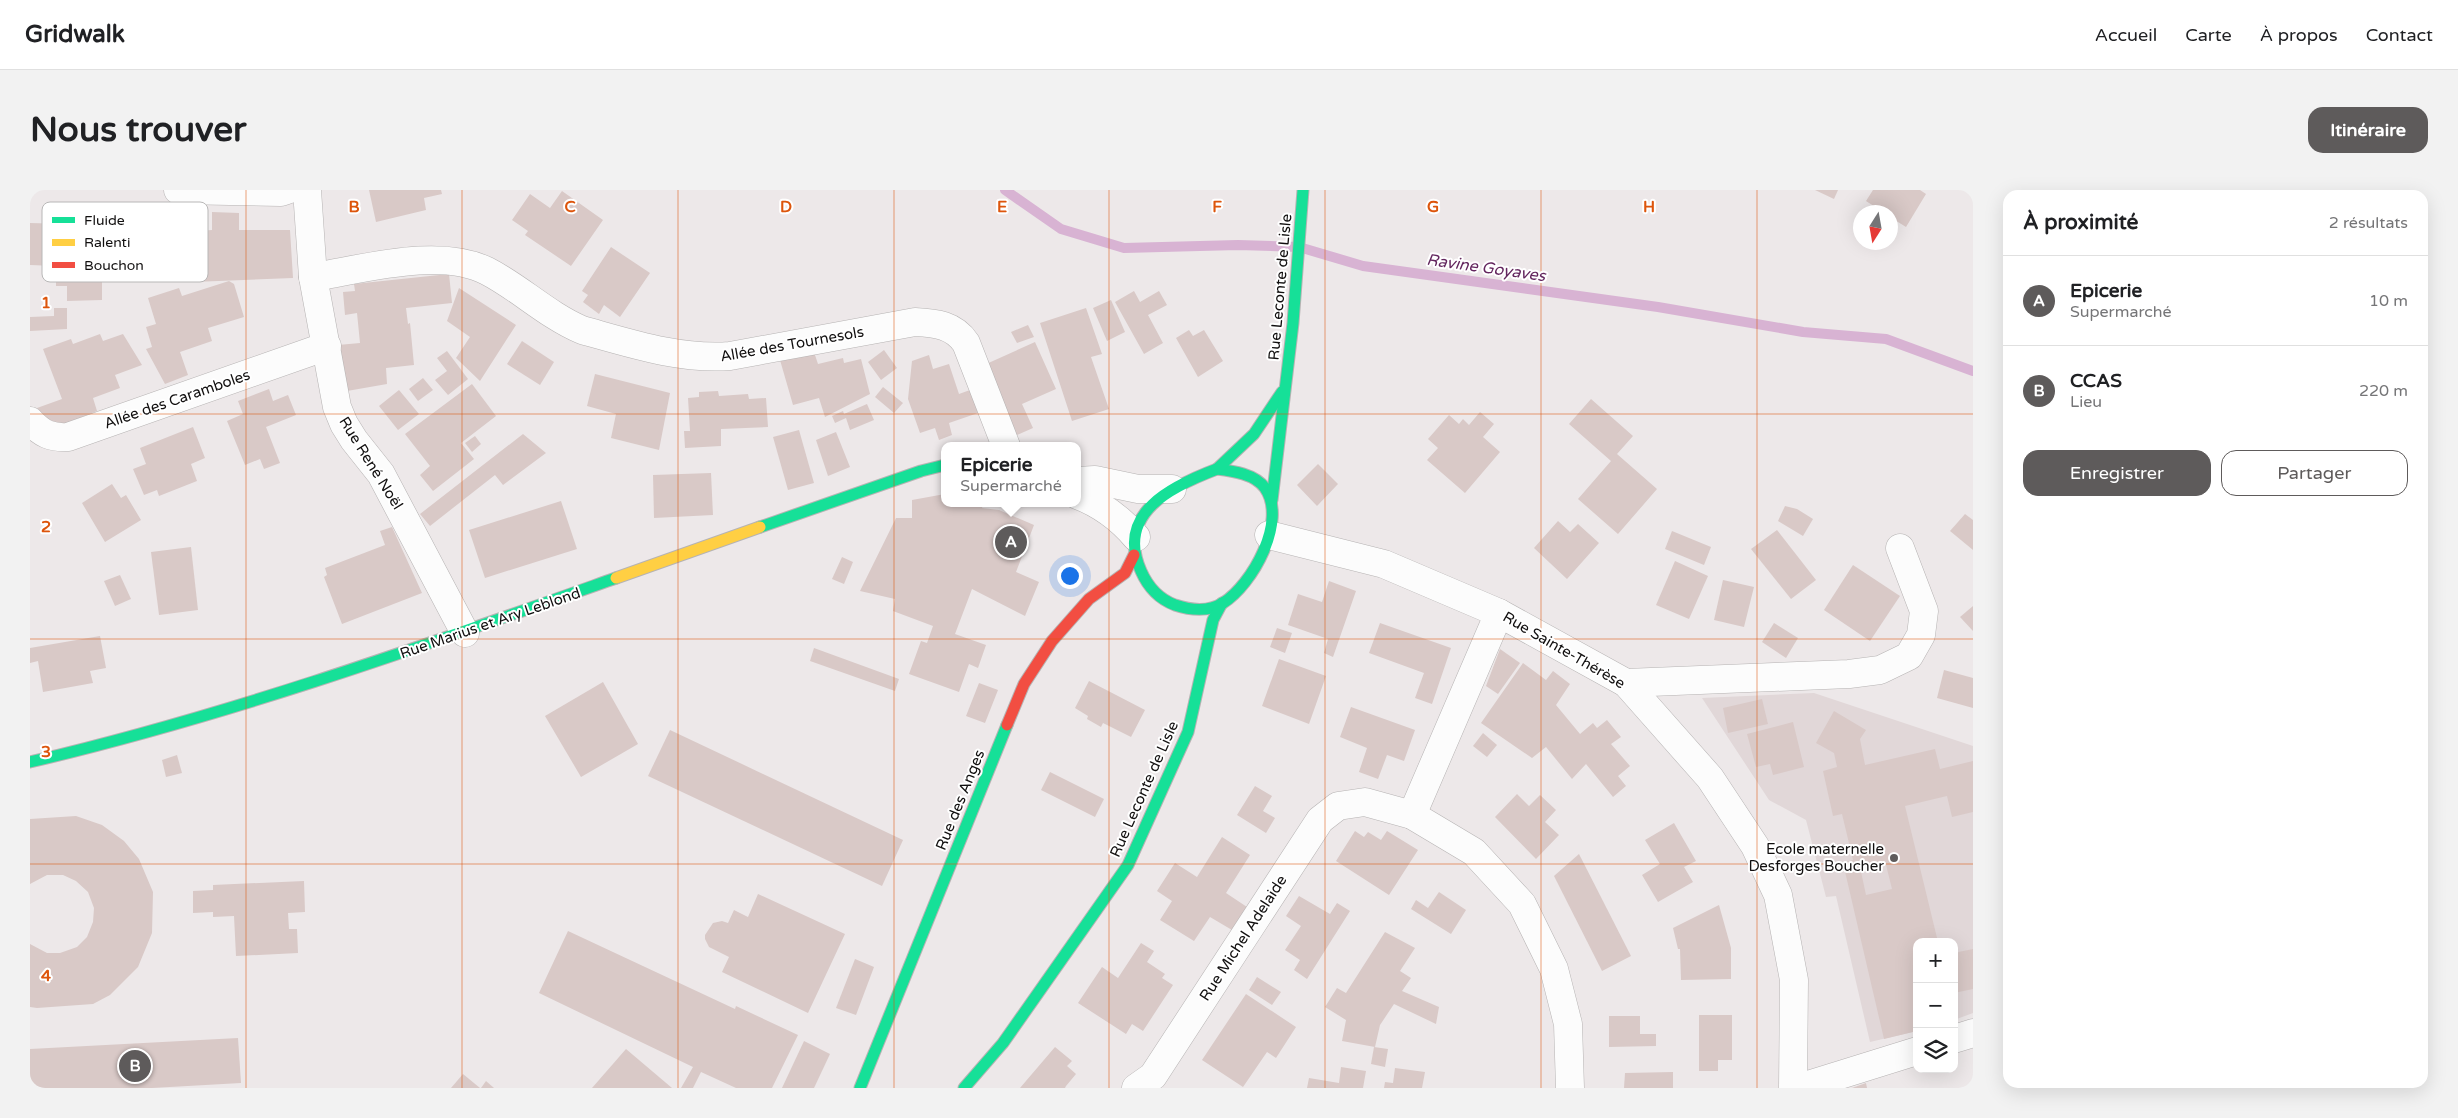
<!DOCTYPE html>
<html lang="fr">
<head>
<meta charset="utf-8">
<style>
	:root { --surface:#fff; --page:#f2f2f2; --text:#202124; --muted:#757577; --line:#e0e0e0; --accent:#5e5b5b }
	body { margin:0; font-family:"Varela Round",sans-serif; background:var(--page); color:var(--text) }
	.controls { position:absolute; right:15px; bottom:15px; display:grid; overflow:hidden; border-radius:10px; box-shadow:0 5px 20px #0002 }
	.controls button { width:45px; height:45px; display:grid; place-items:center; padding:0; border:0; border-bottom:1px solid var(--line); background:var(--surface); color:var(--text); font:25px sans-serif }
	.compass { position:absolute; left:1823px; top:15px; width:45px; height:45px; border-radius:50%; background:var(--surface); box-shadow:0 5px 20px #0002; rotate:191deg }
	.you { position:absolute; left:1039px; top:385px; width:18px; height:18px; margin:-12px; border:4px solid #fff; border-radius:50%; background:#1a73e8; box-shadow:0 0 0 8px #1a73e833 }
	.badge { display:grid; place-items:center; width:32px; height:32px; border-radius:50%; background:var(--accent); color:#fff; font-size:16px; font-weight:700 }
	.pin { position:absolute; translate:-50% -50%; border:2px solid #fff; box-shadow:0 1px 5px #0006 }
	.popup { position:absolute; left:911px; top:252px; width:140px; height:65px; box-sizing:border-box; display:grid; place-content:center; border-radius:10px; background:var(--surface); filter:drop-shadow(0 1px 4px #0005); font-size:16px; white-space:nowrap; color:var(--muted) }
	.popup b { font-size:19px; color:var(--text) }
	.popup::after { content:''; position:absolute; left:50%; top:100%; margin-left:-10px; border:10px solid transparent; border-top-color:var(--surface) }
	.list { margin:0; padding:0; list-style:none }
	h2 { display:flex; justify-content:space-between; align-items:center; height:65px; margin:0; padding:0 20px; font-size:21px }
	h2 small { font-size:16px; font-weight:400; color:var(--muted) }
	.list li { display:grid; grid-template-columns:32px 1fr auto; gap:15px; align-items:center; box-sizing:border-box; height:90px; padding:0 20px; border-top:1px solid var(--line) }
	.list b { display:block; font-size:19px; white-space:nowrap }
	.list p { margin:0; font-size:16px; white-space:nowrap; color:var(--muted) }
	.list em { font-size:16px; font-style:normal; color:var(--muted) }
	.actions { display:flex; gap:10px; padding:15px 20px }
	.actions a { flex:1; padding:11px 0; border:1px solid var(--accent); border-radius:15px; text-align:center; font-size:18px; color:var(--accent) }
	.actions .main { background:var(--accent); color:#fff }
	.icon { flex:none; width:28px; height:28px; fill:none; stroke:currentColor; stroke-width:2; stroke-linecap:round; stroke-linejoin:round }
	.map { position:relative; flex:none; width:1943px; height:898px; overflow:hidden; border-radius:15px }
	header { display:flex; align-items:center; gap:30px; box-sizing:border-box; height:70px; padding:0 25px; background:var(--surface); border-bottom:1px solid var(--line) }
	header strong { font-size:24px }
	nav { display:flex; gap:28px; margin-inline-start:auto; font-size:18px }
	.intro { display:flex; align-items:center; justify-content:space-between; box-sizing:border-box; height:120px; padding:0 30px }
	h1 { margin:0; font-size:35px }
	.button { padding:12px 22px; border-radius:15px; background:var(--accent); color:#fff; font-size:18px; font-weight:700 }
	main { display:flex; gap:30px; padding:0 30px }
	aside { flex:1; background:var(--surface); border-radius:15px; box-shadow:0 5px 20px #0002 }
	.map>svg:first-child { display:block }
	.built { fill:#e1d7d8 }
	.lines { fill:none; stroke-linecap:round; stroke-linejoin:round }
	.stream { stroke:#d8b3d3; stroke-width:10 }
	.building { fill:#d9c9c7; fill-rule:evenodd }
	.street-casing { stroke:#b6b3b3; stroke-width:29 }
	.fast-casing { stroke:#b6b3b3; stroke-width:13 }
	.slow-casing { stroke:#b6b3b3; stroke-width:13 }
	.jam-casing { stroke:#b6b3b3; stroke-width:13 }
	.street { stroke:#fcfcfc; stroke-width:28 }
	.fast { stroke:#16e098; stroke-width:11 }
	.slow { stroke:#ffcf43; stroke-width:11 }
	.jam { stroke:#f24e42; stroke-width:11 }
	.grid { fill:none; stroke:#dd550c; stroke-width:1; stroke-opacity:0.55 }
	.poi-dot { fill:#5e5b5b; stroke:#fff; stroke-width:2 }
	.labels { text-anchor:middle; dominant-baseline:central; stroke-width:4; stroke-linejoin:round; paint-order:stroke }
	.street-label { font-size:15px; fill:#110f0f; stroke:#fff }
	.poi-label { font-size:15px; fill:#110f0f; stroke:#fff; text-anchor:end }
	.water-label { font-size:16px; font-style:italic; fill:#63265e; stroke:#fff }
	.key { fill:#fff; stroke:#b8b7b7; stroke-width:1 }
	.key-label { font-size:14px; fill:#110f0f }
	.grid-label { font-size:16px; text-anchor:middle; font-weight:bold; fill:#dd550c; stroke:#fff; stroke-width:4; stroke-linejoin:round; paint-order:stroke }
</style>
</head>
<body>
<header>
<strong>Gridwalk</strong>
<nav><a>Accueil</a><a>Carte</a><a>À propos</a><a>Contact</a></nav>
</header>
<div class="intro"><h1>Nous trouver</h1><a class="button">Itinéraire</a></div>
<main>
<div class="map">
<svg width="1943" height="898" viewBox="0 0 1943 898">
	<rect width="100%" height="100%" fill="#ede8e9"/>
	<!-- built -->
	<polygon class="built" points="1784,503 1943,556 1943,823 1924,830 1924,752 1887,752 1887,841 1840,852 1806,706 1796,707 1776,630 1739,610 1672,508"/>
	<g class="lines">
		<!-- stream -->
		<polyline class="stream" points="975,0 1031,39 1094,58 1208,55 1269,57 1333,76 1628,117 1773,142 1856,149 1943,181"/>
	</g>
	<!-- building -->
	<g class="building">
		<polygon points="339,0 411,0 412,4 394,8 396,20 346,32"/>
		<polygon points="1785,0 1808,0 1804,9"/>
		<polygon points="1843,0 1890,0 1896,4 1876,37 1860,27 1860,22 1853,22 1836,11"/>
		<polygon points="532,1 573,30 541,76 495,45 498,41 482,30 500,4 520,18"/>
		<polygon points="52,22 105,22 104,43 132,43 131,62 143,62 143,76 105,76 105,92 72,92 72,110 37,111 37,96 26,96 26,76 0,75 0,33 37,34 37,43 52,42"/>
		<polygon points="182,22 209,23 209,40 260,40 263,88 163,92 163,73 167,73 167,41 182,40"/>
		<polygon points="581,57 620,83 590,127 574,115 569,124 553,112 558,105 552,101"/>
		<polygon points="419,84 422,113 376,118 378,134 380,133 384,175 356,178 357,194 317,201 308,155 330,153 327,123 315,125 313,102 325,101 324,94"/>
		<polygon points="199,91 204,94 214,127 178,138 182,151 150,162 158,185 135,194 116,159 122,157 116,137 126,134 118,108 149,98 152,106"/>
		<polygon points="429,98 486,135 450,191 426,168 440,147 417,131"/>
		<polygon points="1104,101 1110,112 1129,101 1137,115 1118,125 1133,153 1114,164 1085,112"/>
		<polygon points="1081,110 1095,142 1077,151 1063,118"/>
		<polygon points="24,118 37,118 37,139 0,141 0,127 24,126"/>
		<polygon points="1056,118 1072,164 1061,167 1079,219 1042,231 1010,133"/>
		<polygon points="998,135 1004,147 987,153 981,142"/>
		<polygon points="1159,140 1163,146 1174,140 1193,171 1168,187 1146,148"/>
		<polygon points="70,144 73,151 93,144 112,175 85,185 90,198 63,208 67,221 29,236 13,229 7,218 32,209 13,159 41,149 43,154"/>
		<polygon points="492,151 524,172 510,195 477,174"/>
		<polygon points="1005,152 1026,199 992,214 1003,238 980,248 954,175"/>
		<polygon points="783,159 788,174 813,168 814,173 831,169 840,204 795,227 789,208 763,215 750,170"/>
		<polygon points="854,160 867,178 851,190 838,172"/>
		<polygon points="417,161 438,189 418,205 405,190 417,181 407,168"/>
		<polygon points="899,165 903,179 919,174 929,204 940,200 948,223 919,233 922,245 909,250 905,238 890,243 878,209 882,171"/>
		<polygon points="565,184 640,203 629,260 581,248 586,224 557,216"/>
		<polygon points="393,188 403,200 388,211 379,199"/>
		<polygon points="442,194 466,226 431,253 444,269 403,301 390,285 400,276 375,244"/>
		<polygon points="853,197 873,213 864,223 845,207"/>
		<polygon points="239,199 243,211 258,205 266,225 236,237 250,273 234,279 230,269 215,275 197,231 213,224 208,211"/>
		<polygon points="369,200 389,224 368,240 349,216"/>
		<polygon points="688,201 689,206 718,204 719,209 736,208 738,237 691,239 691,256 655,258 654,241 660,241 658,208 669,207 669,202"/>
		<polygon points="1561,209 1603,246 1587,264 1627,299 1588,344 1548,309 1581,271 1539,234"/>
		<polygon points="837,214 844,230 820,240 816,228 805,233 802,226 813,221 814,224"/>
		<polygon points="1450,222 1464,234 1453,247 1470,262 1435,303 1397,270 1408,258 1398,249 1419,225 1429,234 1433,229 1439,235"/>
		<polygon points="163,237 175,268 161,274 167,291 129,306 127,300 114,305 103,279 116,274 110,258"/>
		<polygon points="769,240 784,293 758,300 743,247"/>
		<polygon points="806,242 820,277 798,286 786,250"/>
		<polygon points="493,244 516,263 473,295 465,285 400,336 390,324"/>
		<polygon points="445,246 451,254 442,262 435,253"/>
		<polygon points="1288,274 1308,294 1287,316 1267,295"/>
		<polygon points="681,283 683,325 624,328 623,285"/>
		<polygon points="82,294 91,308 96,305 111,330 75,352 52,313"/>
		<polygon points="915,304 915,313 954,313 952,318 969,320 1004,335 986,382 1009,392 995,426 942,399 925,444 956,455 948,478 939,474 929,502 879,484 891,451 897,453 903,436 863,421 865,409 830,401 866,328 882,328 882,310"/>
		<polygon points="531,311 547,359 455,388 439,340"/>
		<polygon points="1755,316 1767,319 1783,329 1773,346 1748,331"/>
		<polygon points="1935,324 1943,330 1943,360 1920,341"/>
		<polygon points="1528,331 1540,342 1548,334 1569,353 1537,389 1504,358"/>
		<polygon points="362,337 392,403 312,434 294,387 297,385 295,378 355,355 350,341"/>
		<polygon points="1747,340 1786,390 1761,409 1721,359"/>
		<polygon points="1642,341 1681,357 1674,375 1635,359"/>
		<polygon points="161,357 168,420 129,425 121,362"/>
		<polygon points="812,367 823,372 814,394 802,389"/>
		<polygon points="1645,371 1678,386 1659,429 1626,415"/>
		<polygon points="1823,375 1870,406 1840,451 1794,420"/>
		<polygon points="90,385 101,409 85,416 74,391"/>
		<polygon points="1693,390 1724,397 1714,437 1684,430"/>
		<polygon points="1299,391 1326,401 1303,467 1294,463 1298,449 1258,435 1268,404 1292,412"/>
		<polygon points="1943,416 1943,441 1930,427"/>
		<polygon points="1350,433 1421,458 1402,514 1385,508 1394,483 1339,463"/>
		<polygon points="1744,433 1768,448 1756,468 1732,452"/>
		<polygon points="1247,438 1262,443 1255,463 1240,457"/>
		<polygon points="70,446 76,478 60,481 63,493 13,502 8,471 0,473 0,458"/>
		<polygon points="784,458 869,489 865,501 780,471"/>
		<polygon points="1470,459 1490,473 1468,504 1456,496"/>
		<polygon points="1249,469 1296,486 1279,534 1232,516"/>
		<polygon points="1493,473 1516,490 1523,481 1540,494 1526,515 1550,544 1563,533 1567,538 1577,530 1591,547 1581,554 1600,576 1588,586 1596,596 1583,607 1556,574 1542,589 1516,557 1502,568 1451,533"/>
		<polygon points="1914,480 1943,488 1943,518 1907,508"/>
		<polygon points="1059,491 1115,520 1101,547 1073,533 1071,537 1057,529 1058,526 1045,518"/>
		<polygon points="573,492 608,554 551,587 515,526"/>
		<polygon points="949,493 968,500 955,533 936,526"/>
		<polygon points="1732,509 1738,534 1698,543 1693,518"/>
		<polygon points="1321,517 1385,540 1374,571 1357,565 1348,589 1329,582 1337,558 1310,547"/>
		<path d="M1804 521 1836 540 1830 549 1835 575 1905 559 1910 579 1943 571V622L1922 627 1917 606 1875 616 1908 752H1887V841L1854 849 1813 673 1823 670 1812 624 1803 626 1793 581 1807 577 1804 563 1786 553ZM1855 671 1862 699 1836 705 1830 677Z"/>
		<polygon points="1763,532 1774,577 1743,585 1740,574 1726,577 1717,544"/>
		<polygon points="640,540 873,650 852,696 618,586"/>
		<polygon points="1453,543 1467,555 1457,567 1443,556"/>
		<polygon points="147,565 152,583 136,587 132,570"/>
		<polygon points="1020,582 1074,609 1065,627 1011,600"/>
		<polygon points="1225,596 1242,606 1233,621 1245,628 1236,643 1207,625"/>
		<polygon points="1487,604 1499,616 1510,605 1526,620 1515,632 1529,645 1506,669 1465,627"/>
		<polygon points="46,626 72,635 94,651 109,669 123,702 122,743 108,777 80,805 63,814 7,818 0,817 0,754 17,763 30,763 47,757 57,747 63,732 64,718 58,702 46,691 33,685 17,685 0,694 0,629"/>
		<polygon points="1644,633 1666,671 1654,677 1663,692 1628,712 1612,685 1630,674 1615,650"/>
		<polygon points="1325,641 1334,647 1338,642 1351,650 1357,641 1388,660 1359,705 1306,671"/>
		<polygon points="1192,647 1220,665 1196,703 1217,717 1202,740 1180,727 1164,751 1130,730 1142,711 1127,701 1145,673 1167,687"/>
		<polygon points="1549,664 1601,766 1572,781 1524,686"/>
		<polygon points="274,691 275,722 258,723 259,739 267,739 268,763 206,766 204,726 183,727 183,722 163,723 163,701 183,700 183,695"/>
		<polygon points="1409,702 1436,720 1421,744 1381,719 1386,710 1398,718"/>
		<polygon points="728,704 815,744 778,823 692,782 699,767 679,757 675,749 675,745 683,733 692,731 698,733 704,720 718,727"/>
		<polygon points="1269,706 1300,724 1307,713 1320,721 1277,789 1264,780 1270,770 1255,760 1271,736 1256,726"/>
		<polygon points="1689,715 1701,758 1701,789 1651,790 1650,759 1648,759 1643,738"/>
		<polygon points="538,741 705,819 706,816 768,845 742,898 706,898 671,882 663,898 651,898 663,877 509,803"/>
		<polygon points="1355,742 1385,758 1370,781 1381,788 1372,801 1409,817 1406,834 1364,814 1350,835 1345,857 1312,851 1316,830 1295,817 1307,798 1316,803"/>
		<polygon points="1111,753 1124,761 1117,772 1135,784 1132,788 1143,795 1113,841 1102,834 1096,844 1048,813 1072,777 1088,788"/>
		<polygon points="1943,759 1943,799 1924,803 1924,763"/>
		<polygon points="825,769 844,777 826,825 806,818"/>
		<polygon points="1227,787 1251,802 1242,815 1219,800"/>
		<polygon points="1216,804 1266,837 1246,868 1237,862 1213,897 1172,870"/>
		<polygon points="1669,825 1702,825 1702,870 1688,870 1688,881 1669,881"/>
		<polygon points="1579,826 1610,826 1610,844 1626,844 1626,856 1579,857"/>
		<polygon points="208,848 211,893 122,898 0,898 0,859"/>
		<polygon points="774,851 800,864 784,898 752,898"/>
		<polygon points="1025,857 1042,871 1037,876 1046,884 1036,896 1035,898 990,898"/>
		<polygon points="1344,857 1358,859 1355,877 1341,874"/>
		<polygon points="596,859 642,898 562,898"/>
		<polygon points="1311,877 1336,881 1333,898 1277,898 1279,888 1309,893"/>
		<polygon points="1365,878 1395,882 1392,898 1354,898 1355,892 1363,893"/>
		<polygon points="1643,882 1643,898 1594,898 1595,883"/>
		<polygon points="433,884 450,898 421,898"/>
		<polygon points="456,891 464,898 451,898"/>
		<polygon points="1836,893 1837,898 1822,898"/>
	</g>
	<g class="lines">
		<defs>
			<g id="street">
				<polyline points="148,0 251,2 257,0"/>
				<polyline points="277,0 283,87 307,217 314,234 324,250 351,284 435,443"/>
				<path d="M283 87C334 79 409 57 457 81 490 98 517 125 552 140 599 153 650 170 700 166L885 132C906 133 924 135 936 153L976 256"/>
				<path d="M0 231C12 244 21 248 38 247L297 156"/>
				<polyline points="1047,291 1065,290 1108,299 1142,299"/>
				<path d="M1047 305C1071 314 1089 327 1106 347"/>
				<polyline points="1239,345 1354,374 1469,423 1596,493 1680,588 1725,656 1748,705 1764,790 1763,898"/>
				<polyline points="1596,493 1819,484 1850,480 1879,466 1891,445 1894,421 1870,358"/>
				<polyline points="1382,625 1469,423"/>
				<polyline points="1924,849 1943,843"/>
				<polyline points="1106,898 1123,886 1290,630 1308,616 1335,612 1382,625 1444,662 1492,714 1524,779 1538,834 1540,898"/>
				<polyline points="1768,898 1887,861"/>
			</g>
			<g id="fast">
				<path d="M1187 279C1203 281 1225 284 1235 298 1258 331 1222 395 1193 413 1179 422 1160 420 1145 415 1129 409 1118 397 1111 381 1085 323 1142 296 1187 279Z"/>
				<polyline points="1187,279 1224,244 1252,202"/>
				<polyline points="1242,310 1263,133 1273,0"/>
				<polyline points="730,337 891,281 915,275"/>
				<path d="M0 572C200 525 393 456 586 388"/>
				<polyline points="830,898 977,535"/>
				<polyline points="934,898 973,853 1098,675 1158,542 1183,430 1192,413"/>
			</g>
			<polyline id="slow" points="586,388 730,337"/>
			<polyline id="jam" points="977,535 994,494 1022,451 1059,409 1095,383 1104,365"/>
		</defs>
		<!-- street casing -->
		<use href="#street" class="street-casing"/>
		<!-- fast casing -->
		<use href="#fast" class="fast-casing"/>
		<!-- slow casing -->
		<use href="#slow" class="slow-casing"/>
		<!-- jam casing -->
		<use href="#jam" class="jam-casing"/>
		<!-- street -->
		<use href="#street" class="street"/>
		<!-- fast -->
		<use href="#fast" class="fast"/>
		<!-- slow -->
		<use href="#slow" class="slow"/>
		<!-- jam -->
		<use href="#jam" class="jam"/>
	</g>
	<!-- grid -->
	<path class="grid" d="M216 0V898M432 0V898M648 0V898M864 0V898M1079 0V898M1295 0V898M1511 0V898M1727 0V898M0 224H1943M0 449H1943M0 674H1943"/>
	<!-- markers -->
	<circle class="poi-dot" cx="1864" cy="668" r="5"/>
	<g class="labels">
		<!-- street labels -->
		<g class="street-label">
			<text transform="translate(1250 97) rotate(-85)">Rue Leconte de Lisle</text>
			<text transform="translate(762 154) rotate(-10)">Allée des Tournesols</text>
			<text transform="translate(147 209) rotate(-19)">Allée des Caramboles</text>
			<text transform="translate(341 273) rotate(58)">Rue René Noël</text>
			<text transform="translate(460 433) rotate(-19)">Rue Marius et Ary Leblond</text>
			<text transform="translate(1534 460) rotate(30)">Rue Sainte-Thérèse</text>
			<text transform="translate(1114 599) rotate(-66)">Rue Leconte de Lisle</text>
			<text transform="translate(930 610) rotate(-68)">Rue des Anges</text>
			<text transform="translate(1213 748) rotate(-57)">Rue Michel Adelaide</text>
		</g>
		<!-- poi labels -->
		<g class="poi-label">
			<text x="1854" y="659">Ecole maternelle<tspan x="1854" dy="17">Desforges Boucher</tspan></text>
		</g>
		<!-- water labels -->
		<g class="water-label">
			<text transform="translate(1456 78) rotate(8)">Ravine Goyaves</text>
		</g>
	</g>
	<!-- legend -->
	<rect x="12" y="12" width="166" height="80" rx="8" class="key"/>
	<rect x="22" y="27" width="23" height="6" fill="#16e098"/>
	<rect x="22" y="49" width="23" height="7" fill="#ffcf43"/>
	<rect x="22" y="72" width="23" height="6" fill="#f24e42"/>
	<g class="key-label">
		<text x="54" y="35">Fluide</text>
		<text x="54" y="57">Ralenti</text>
		<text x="54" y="80">Bouchon</text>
	</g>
	<g class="grid-label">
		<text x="324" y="22">B</text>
		<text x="540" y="22">C</text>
		<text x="756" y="22">D</text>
		<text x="972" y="22">E</text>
		<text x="1187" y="22">F</text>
		<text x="1403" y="22">G</text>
		<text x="1619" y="22">H</text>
		<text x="16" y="118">1</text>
		<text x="16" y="342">2</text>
		<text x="16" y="567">3</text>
		<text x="16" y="791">4</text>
	</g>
</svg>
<div class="controls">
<button>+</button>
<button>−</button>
<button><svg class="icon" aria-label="layers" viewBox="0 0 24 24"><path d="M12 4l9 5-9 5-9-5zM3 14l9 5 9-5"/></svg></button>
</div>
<svg class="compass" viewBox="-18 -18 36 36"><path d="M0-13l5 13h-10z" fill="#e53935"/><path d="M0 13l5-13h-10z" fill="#757577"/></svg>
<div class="you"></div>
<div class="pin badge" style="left:981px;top:352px">A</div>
<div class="popup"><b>Epicerie</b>Supermarché</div>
<div class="pin badge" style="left:105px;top:876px">B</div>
</div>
<aside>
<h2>À proximité<small>2 résultats</small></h2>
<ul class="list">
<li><span class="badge">A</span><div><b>Epicerie</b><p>Supermarché</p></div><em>10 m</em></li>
<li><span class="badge">B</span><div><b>CCAS</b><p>Lieu</p></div><em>220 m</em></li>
</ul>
<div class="actions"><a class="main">Enregistrer</a><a>Partager</a></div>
</aside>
</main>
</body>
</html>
